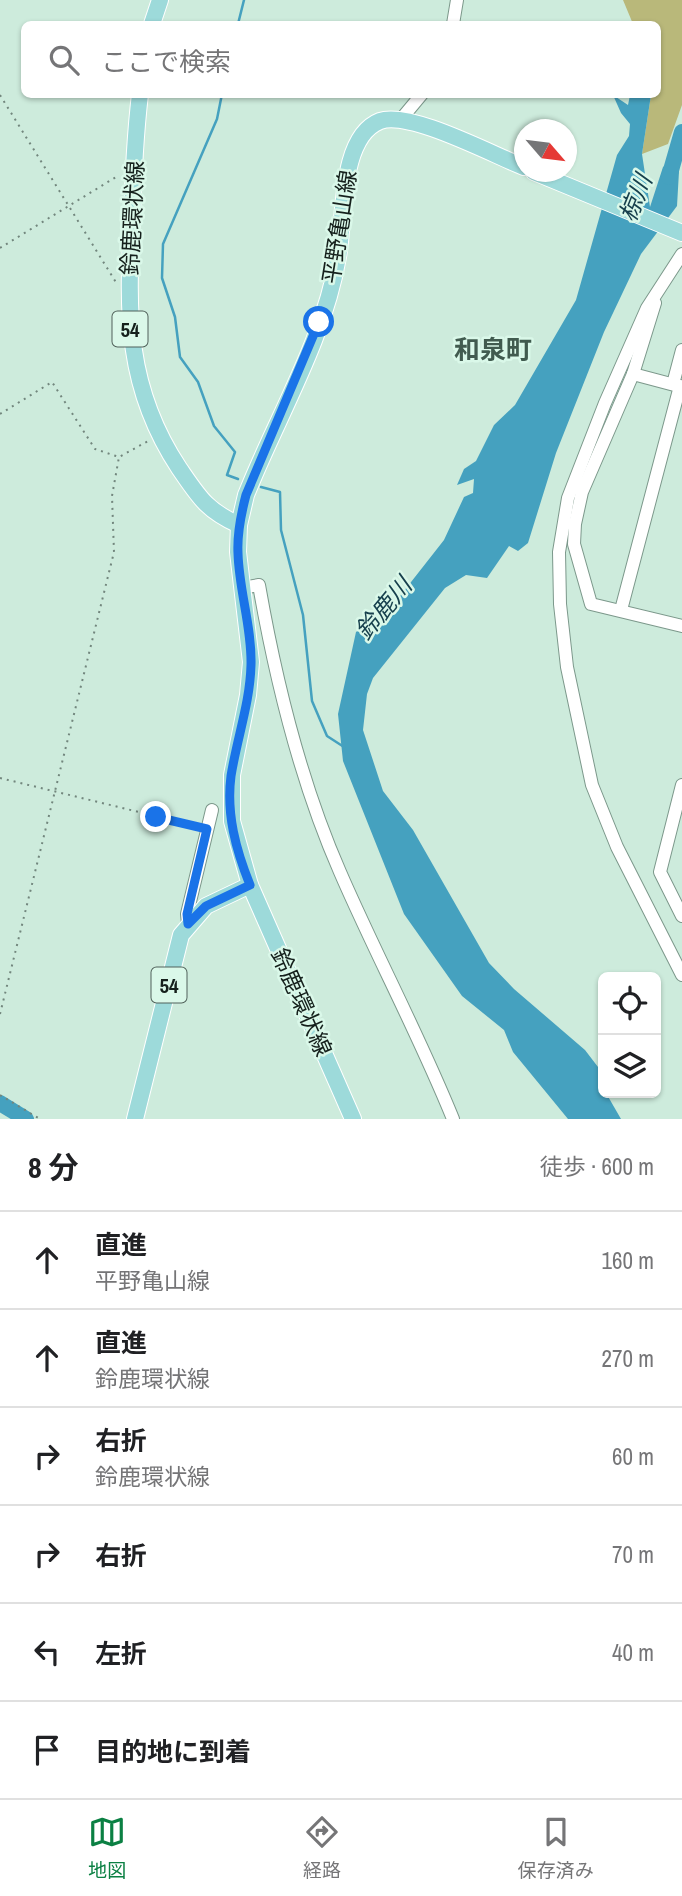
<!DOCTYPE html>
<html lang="ja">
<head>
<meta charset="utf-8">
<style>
	:root { --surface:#fff; --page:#f2f2f2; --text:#202124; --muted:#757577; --line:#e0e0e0; --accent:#0b8043 }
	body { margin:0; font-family:"Archivo Narrow","Noto Sans JP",sans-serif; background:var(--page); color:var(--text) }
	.controls { position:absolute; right:21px; bottom:21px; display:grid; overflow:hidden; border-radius:10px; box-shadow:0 2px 5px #0004 }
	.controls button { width:63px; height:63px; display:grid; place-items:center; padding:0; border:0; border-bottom:2px solid var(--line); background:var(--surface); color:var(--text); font:35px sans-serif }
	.compass { position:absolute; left:514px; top:119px; width:63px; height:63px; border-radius:50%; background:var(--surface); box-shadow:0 2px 5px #0004; rotate:118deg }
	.stop { position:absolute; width:21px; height:21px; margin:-16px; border:5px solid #1a73e8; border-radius:50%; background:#fff }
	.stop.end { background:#1a73e8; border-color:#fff; box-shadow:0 2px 7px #0008 }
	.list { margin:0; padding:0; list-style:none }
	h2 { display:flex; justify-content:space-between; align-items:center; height:91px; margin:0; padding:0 28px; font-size:30px }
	h2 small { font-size:23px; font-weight:400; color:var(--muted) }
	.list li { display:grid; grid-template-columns:46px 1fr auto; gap:21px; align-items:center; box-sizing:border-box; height:98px; padding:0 28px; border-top:2px solid var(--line) }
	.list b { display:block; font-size:26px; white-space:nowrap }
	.list p { margin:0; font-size:23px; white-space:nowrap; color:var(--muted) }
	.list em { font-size:23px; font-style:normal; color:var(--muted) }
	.icon { flex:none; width:38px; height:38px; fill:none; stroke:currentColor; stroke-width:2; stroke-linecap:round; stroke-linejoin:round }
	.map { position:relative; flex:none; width:682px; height:1119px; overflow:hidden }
	.search { position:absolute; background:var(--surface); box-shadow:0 2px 5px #0004; left:21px; right:21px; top:21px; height:77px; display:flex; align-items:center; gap:18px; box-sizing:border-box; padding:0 24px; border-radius:10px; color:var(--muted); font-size:26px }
	.sheet { height:679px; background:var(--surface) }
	nav { display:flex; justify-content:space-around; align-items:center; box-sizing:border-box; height:98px; border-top:2px solid var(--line); background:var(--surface); font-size:19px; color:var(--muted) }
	nav a { display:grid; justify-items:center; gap:4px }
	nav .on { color:var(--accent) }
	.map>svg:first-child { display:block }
	.green { fill:#b9b87a }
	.water { fill:#45a1bf }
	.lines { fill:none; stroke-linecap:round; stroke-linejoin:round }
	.stream { stroke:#45a1bf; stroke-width:2.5 }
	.river { stroke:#45a1bf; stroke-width:16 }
	.minor-casing { stroke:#7c988b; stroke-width:14 }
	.major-casing { stroke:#fff; stroke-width:18 }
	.path { stroke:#72867d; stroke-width:2; stroke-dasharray:2 5; stroke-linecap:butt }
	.minor { stroke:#fff; stroke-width:12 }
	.major { stroke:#9ddada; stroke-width:16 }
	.route { stroke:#1a73e8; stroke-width:9 }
	.labels { text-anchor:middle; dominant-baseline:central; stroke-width:5; stroke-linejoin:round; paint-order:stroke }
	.shield { fill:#daf8e9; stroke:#50615a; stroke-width:2 }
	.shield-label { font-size:21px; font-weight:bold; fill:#15201c }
	.street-label { font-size:23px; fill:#15201c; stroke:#daf8e9 }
	.water-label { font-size:24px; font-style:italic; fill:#17404d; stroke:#daf8e9 }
	.quarter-label { font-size:26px; font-weight:bold; fill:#415b4f; stroke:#daf8e9 }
</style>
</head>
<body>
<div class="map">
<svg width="682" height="1119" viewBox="0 0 682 1119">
	<rect width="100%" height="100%" fill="#cdebdc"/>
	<!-- green -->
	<polygon class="green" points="623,0 682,0 682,105 668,144 642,154 651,95 658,94 658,24 633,24"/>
	<!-- water -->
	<polygon class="water" points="613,95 628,105 630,95 651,95 642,154 650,207 663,167 680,154 677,206 641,254 604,332 556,453 528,543 518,551 509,546 487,578 466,575 445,588 373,678 367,694 363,730 383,791 413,830 489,963 514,989 585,1050 598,1067 603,1093 606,1093 621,1119 568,1119 513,1052 504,1030 462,996 404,914 343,761 338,714 356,632 393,605 444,540 464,497 473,493 474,479 457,485 464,469 476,461 494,425 515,405 576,300 617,155 629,136 630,124 621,113"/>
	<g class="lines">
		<!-- stream -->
		<g class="stream">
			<polyline points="238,24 244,0"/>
			<polyline points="222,94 217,119 163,244 162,278 175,317 180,357 198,382 214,426 235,452 227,475 238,479"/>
			<polyline points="261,487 280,492 281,530 303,615 312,701 327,736 344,747"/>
		</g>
		<!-- river -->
		<g class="river">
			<polyline points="669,177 682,132"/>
			<polyline points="0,1103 26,1119"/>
		</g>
		<defs>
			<g id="minor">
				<polyline points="453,24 457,0"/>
				<polyline points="402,118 422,94"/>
				<polyline points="682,254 647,308 605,403 568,498 559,552 560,604 567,667 592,785 617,847 682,975"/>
				<polyline points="655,303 633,374 582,492 575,524 574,544 591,604 682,626"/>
				<polyline points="633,374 682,387"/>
				<polyline points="673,384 682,350"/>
				<path d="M242 588 259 585C276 682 300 781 340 872 376 955 419 1035 453 1119"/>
				<polyline points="621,610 680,386"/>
				<polyline points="682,785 660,872 682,916"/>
				<polyline points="188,924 187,914 212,810"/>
			</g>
			<g id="major">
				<polyline points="152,24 160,0"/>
				<path d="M140 94C135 137 133 180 132 222 127 313 126 388 179 468 199 497 206 510 239 525"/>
				<polyline points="534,172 682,233"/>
				<polyline points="135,1119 181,935 206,906 250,885"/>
				<path d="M353 1119 250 885 232 821V775L248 695 251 662 238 552 239 525 246 495C277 417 324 340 338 257 345 219 339 137 380 121 409 110 493 155 524 167"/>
			</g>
		</defs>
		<!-- minor casing -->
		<use href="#minor" class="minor-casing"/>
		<!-- major casing -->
		<use href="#major" class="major-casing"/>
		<!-- path -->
		<g class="path">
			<polyline points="0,95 117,284"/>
			<polyline points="0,248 116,177"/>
			<polyline points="0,414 52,382 95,449 119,457 150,440"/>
			<polyline points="0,778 196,826"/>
			<polyline points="0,1014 114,552 112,496 119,457"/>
			<polyline points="0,1095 40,1119"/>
		</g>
		<!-- minor -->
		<use href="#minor" class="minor"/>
		<!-- major -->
		<use href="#major" class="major"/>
	</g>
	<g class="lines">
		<!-- route -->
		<path class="route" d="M156 817 207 829 187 914 188 924 206 906 250 885C236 850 226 814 231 776 237 738 250 703 251 665 252 627 239 591 238 553 237 533 241 514 246 495L319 322"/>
	</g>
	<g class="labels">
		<!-- shield labels -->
		<g class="shield">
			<rect x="112.5" y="311.5" width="35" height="35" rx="5"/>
			<rect x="151.5" y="967.5" width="35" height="35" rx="5"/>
		</g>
		<g class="shield-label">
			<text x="130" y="329">54</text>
			<text x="169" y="985">54</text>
		</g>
		<!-- street labels -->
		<g class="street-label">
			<text transform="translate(132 218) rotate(-87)">鈴鹿環状線</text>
			<text transform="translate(339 227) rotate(-81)">平野亀山線</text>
			<text transform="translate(302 1002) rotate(66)">鈴鹿環状線</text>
		</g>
		<!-- water labels -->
		<g class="water-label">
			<text transform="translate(635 198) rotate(-68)">椋川</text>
			<text transform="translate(383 608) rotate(-50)">鈴鹿川</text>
		</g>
		<!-- quarter labels -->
		<g class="quarter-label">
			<text x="493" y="349">和泉町</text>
		</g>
	</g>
</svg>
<div class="controls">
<button><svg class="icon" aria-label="locate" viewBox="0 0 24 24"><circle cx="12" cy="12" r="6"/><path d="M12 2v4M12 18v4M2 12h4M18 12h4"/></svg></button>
<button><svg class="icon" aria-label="layers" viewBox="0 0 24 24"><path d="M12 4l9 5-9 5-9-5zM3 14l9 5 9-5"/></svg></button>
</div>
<svg class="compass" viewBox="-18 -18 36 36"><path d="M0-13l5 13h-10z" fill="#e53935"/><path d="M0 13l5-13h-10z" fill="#757577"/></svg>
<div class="stop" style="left:319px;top:322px"></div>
<div class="stop end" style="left:156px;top:817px"></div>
<div class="search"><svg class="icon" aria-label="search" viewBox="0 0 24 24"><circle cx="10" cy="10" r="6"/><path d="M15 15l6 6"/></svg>ここで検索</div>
</div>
<section class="sheet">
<h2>8 分<small>徒歩 · 600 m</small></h2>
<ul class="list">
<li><svg class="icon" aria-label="ahead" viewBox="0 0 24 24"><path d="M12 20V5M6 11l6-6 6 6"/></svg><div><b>直進</b><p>平野亀山線</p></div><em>160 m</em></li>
<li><svg class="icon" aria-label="ahead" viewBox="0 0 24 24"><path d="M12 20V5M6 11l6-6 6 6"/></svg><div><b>直進</b><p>鈴鹿環状線</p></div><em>270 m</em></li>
<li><svg class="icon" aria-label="right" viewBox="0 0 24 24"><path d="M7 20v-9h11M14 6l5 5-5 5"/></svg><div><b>右折</b><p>鈴鹿環状線</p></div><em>60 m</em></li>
<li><svg class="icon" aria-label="right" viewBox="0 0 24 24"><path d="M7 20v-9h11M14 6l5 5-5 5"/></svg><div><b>右折</b></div><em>70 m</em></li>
<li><svg class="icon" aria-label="left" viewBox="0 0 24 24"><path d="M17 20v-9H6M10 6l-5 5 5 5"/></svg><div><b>左折</b></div><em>40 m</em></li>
<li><svg class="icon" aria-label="arrive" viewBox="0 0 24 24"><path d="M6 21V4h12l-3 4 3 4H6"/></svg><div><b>目的地に到着</b></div></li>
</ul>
</section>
<nav>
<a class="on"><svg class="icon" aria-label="map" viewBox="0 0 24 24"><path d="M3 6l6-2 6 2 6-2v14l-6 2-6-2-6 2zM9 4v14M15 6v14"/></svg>地図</a>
<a><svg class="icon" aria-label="directions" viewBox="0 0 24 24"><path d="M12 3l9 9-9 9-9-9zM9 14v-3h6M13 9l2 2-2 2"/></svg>経路</a>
<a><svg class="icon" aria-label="saved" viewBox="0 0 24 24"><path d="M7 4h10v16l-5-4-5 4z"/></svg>保存済み</a>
</nav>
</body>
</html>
